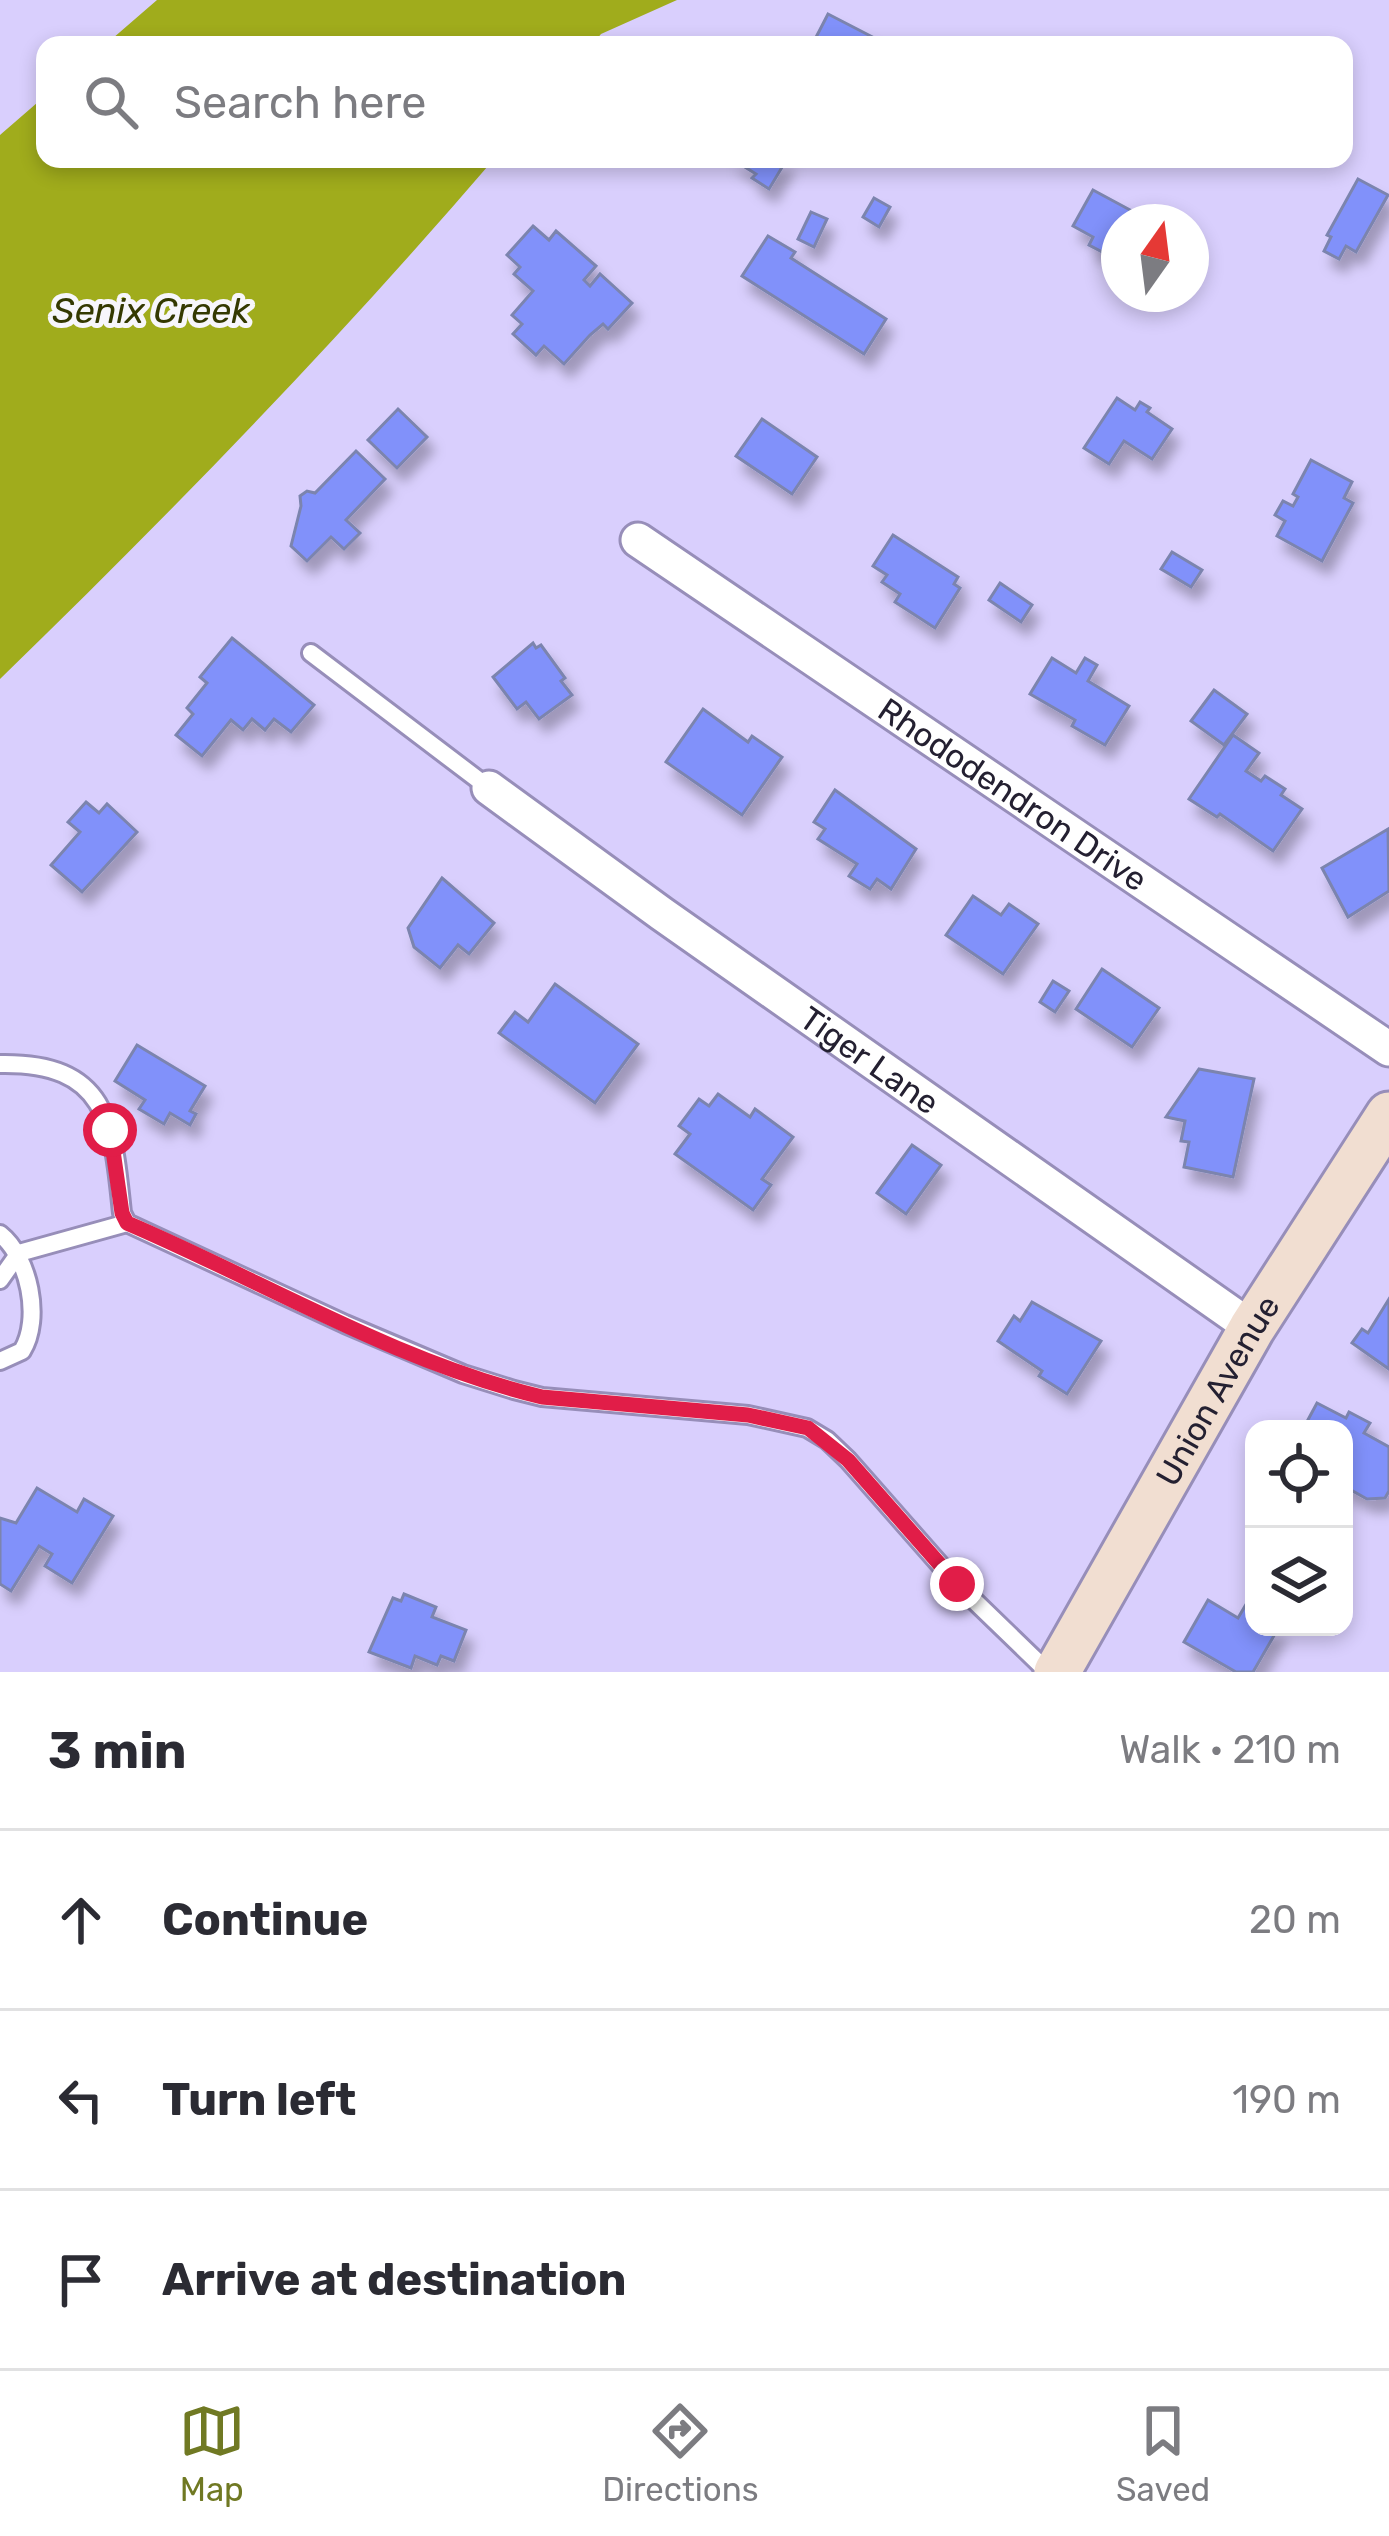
<!DOCTYPE html>
<html lang="en">
<head>
<meta charset="utf-8">
<style>
	:root { --surface:#fff; --page:#f2f2f3; --text:#2b2b33; --muted:#7c7c81; --line:#e1e1e2; --accent:#707923 }
	body { margin:0; font-family:Rubik,sans-serif; background:var(--page); color:var(--text) }
	.controls { position:absolute; right:36px; bottom:36px; display:grid; overflow:hidden; border-radius:24px; box-shadow:0 6px 18px #0003 }
	.controls button { width:108px; height:108px; display:grid; place-items:center; padding:0; border:0; border-bottom:3px solid var(--line); background:var(--surface); color:var(--text); font:60px sans-serif }
	.compass { position:absolute; left:1101px; top:204px; width:108px; height:108px; border-radius:50%; background:var(--surface); box-shadow:0 6px 18px #0003; rotate:14deg }
	.stop { position:absolute; width:36px; height:36px; margin:-27px; border:9px solid #e11d48; border-radius:50%; background:#fff }
	.stop.end { background:#e11d48; border-color:#fff; box-shadow:0 3px 12px #0008 }
	.list { margin:0; padding:0; list-style:none }
	h2 { display:flex; justify-content:space-between; align-items:center; height:156px; margin:0; padding:0 48px; font-size:51px }
	h2 small { font-size:39px; font-weight:400; color:var(--muted) }
	.list li { display:grid; grid-template-columns:78px 1fr auto; gap:36px; align-items:center; box-sizing:border-box; height:180px; padding:0 48px; border-top:3px solid var(--line) }
	.list b { display:block; font-size:45px; white-space:nowrap }
	.list em { font-size:39px; font-style:normal; color:var(--muted) }
	.icon { flex:none; width:66px; height:66px; fill:none; stroke:currentColor; stroke-width:2; stroke-linecap:round; stroke-linejoin:round }
	.map { position:relative; flex:none; width:1389px; height:1672px; overflow:hidden }
	.search { position:absolute; background:var(--surface); box-shadow:0 6px 18px #0003; left:36px; right:36px; top:36px; height:132px; display:flex; align-items:center; gap:30px; box-sizing:border-box; padding:0 42px; border-radius:24px; color:var(--muted); font-size:45px }
	.sheet { height:696px; background:var(--surface) }
	nav { display:flex; justify-content:space-around; align-items:center; box-sizing:border-box; height:168px; border-top:3px solid var(--line); background:var(--surface); font-size:33px; color:var(--muted) }
	nav a { display:grid; justify-items:center; gap:6px }
	nav .on { color:var(--accent) }
	.map>svg:first-child { display:block }
	.water { fill:#a0ac1c }
	.building { fill:#8191fa; stroke:#7b84ae; stroke-width:3; filter:url(#shadow) }
	.lines { fill:none; stroke-linecap:round; stroke-linejoin:round }
	.lane-casing { stroke:#978eb9; stroke-width:22 }
	.street-casing { stroke:#978eb9; stroke-width:39 }
	.secondary-casing { stroke:#978eb9; stroke-width:51 }
	.lane { stroke:#fff; stroke-width:16 }
	.street { stroke:#fff; stroke-width:33 }
	.secondary { stroke:#f1ded1; stroke-width:45 }
	.route { stroke:#e11d48; stroke-width:15 }
	.labels { text-anchor:middle; dominant-baseline:central; stroke-width:10; stroke-linejoin:round; paint-order:stroke }
	.street-label { font-size:33px; fill:#242031; stroke:#f7f6fb }
	.water-label { font-size:36px; font-style:italic; fill:#343901; stroke:#f7f6fb }
</style>
</head>
<body>
<div class="map">
<svg width="1389" height="1672" viewBox="0 0 1389 1672">
	<defs>
		<filter id="shadow"><feDropShadow dx="7" dy="13" stdDeviation="6" flood-color="#0004"/></filter>
	</defs>
	<rect width="100%" height="100%" fill="#d9cffd"/>
	<!-- water -->
	<g class="water">
		<polygon points="157,0 677,0 601,34 592,45 105,45"/>
		<path d="M45 96V159H494C338 341 172 512 0 679V135Z"/>
	</g>
	<!-- building -->
	<g class="building">
		<polygon points="828,14 888,45 812,45"/>
		<polygon points="732,159 787,159 769,189 752,178 756,174"/>
		<polygon points="1358,179 1388,195 1356,252 1346,246 1339,259 1324,251 1331,237 1327,235"/>
		<polygon points="1093,190 1132,211 1126,222 1119,222 1119,235 1108,255 1089,245 1093,237 1073,226"/>
		<polygon points="874,198 890,207 879,227 863,217"/>
		<polygon points="811,212 827,219 814,247 798,239"/>
		<polygon points="533,226 549,240 556,231 596,266 584,280 590,286 600,274 632,303 608,329 603,324 590,335 564,364 544,346 536,355 513,334 522,324 512,315 533,291 514,274 520,267 507,255"/>
		<polygon points="768,236 795,252 791,258 886,319 864,354 742,276"/>
		<polygon points="1117,398 1135,410 1140,402 1150,408 1147,412 1172,429 1152,459 1124,441 1109,464 1084,448"/>
		<polygon points="398,409 427,437 397,468 368,440"/>
		<polygon points="762,419 817,457 792,494 736,456"/>
		<polygon points="356,451 385,479 346,520 360,533 344,549 331,537 307,561 291,546 301,506 300,496 307,491 315,493"/>
		<polygon points="1311,460 1352,482 1344,498 1353,503 1322,561 1277,536 1285,521 1275,515 1283,501 1293,506 1298,497 1293,494"/>
		<polygon points="893,535 958,577 954,584 960,588 935,628 895,602 900,594 882,582 887,575 873,566"/>
		<polygon points="1172,552 1202,570 1191,587 1161,569"/>
		<polygon points="1000,583 1032,605 1021,622 989,600"/>
		<polygon points="232,638 314,705 291,732 274,719 265,730 252,719 243,730 231,720 202,756 176,735 193,714 187,708 207,683 200,677"/>
		<polygon points="533,643 536,648 541,645 565,678 561,681 572,695 539,719 526,702 517,709 493,677"/>
		<polygon points="1052,658 1076,673 1085,658 1097,665 1088,681 1129,706 1105,745 1072,726 1075,720 1030,694"/>
		<polygon points="1214,690 1247,714 1224,745 1191,721"/>
		<polygon points="703,709 748,742 752,736 782,757 742,815 666,762"/>
		<polygon points="1233,735 1259,753 1246,771 1261,781 1265,776 1285,789 1281,795 1302,809 1273,851 1220,814 1217,817 1189,799"/>
		<polygon points="835,790 916,849 891,889 877,879 870,889 849,876 857,864 818,839 825,829 814,822"/>
		<polygon points="86,802 99,813 107,804 137,832 82,892 51,865 80,832 68,822"/>
		<polygon points="1388,829 1389,891 1348,917 1322,868"/>
		<polygon points="442,878 494,923 469,954 458,945 440,968 414,947 408,928"/>
		<polygon points="973,896 1001,915 1009,904 1038,924 1003,974 946,935"/>
		<polygon points="1102,969 1159,1008 1132,1047 1076,1009"/>
		<polygon points="1053,981 1069,991 1055,1012 1040,1002"/>
		<polygon points="555,984 638,1044 595,1103 499,1033 515,1012 528,1022"/>
		<polygon points="137,1045 205,1086 190,1111 196,1114 190,1125 170,1113 164,1124 139,1109 145,1100 115,1081"/>
		<polygon points="1199,1069 1254,1079 1233,1177 1184,1167 1189,1142 1181,1141 1185,1121 1166,1117"/>
		<polygon points="718,1094 750,1117 755,1109 793,1137 762,1179 771,1185 753,1210 675,1154 690,1134 679,1126 699,1099 709,1106"/>
		<polygon points="912,1145 941,1165 906,1214 877,1193"/>
		<polygon points="1389,1299 1389,1369 1352,1343 1362,1329 1368,1333"/>
		<polygon points="1032,1302 1101,1341 1067,1394 1039,1376 1042,1371 998,1341 1014,1316 1020,1321"/>
		<polygon points="1317,1403 1346,1418 1349,1412 1370,1423 1364,1433 1389,1447 1389,1491 1385,1498 1367,1499 1344,1486 1344,1429 1303,1429"/>
		<polygon points="37,1488 77,1512 84,1499 113,1516 72,1583 45,1566 52,1554 39,1546 11,1591 0,1584 0,1518 16,1523"/>
		<polygon points="404,1594 436,1607 432,1617 466,1630 454,1661 441,1656 437,1665 415,1656 411,1668 369,1652 393,1598 401,1601"/>
		<polygon points="1208,1600 1238,1618 1248,1601 1254,1604 1254,1627 1279,1627 1253,1672 1236,1672 1184,1642"/>
	</g>
	<g class="lines">
		<defs>
			<g id="lane">
				<polyline points="311,653 489,788"/>
				<path d="M0 1064C108 1062 113 1123 122 1213L127 1223 345 1324 463 1374 514 1390 542 1397 748 1415 807 1428 827 1440 848 1460 957 1584 1048 1672"/>
				<path d="M0 1234C29 1257 42 1319 22 1351L0 1361"/>
				<polyline points="0,1280 19,1253 127,1223"/>
			</g>
			<g id="street">
				<path id="s1" d="M638 540 1389 1049"/>
				<path id="s2" d="M489 788 662 914 1252 1328"/>
			</g>
			<g id="secondary">
				<path id="s3" d="M1057 1672 1252 1328 1389 1115"/>
			</g>
		</defs>
		<!-- lane casing -->
		<use href="#lane" class="lane-casing"/>
		<!-- street casing -->
		<use href="#street" class="street-casing"/>
		<!-- secondary casing -->
		<use href="#secondary" class="secondary-casing"/>
		<!-- lane -->
		<use href="#lane" class="lane"/>
		<!-- street -->
		<use href="#street" class="street"/>
		<!-- secondary -->
		<use href="#secondary" class="secondary"/>
	</g>
	<g class="lines">
		<!-- route -->
		<path class="route" d="M110 1130 122 1213 127 1223C265 1282 396 1362 542 1397L748 1415 808 1428 848 1460 957 1584"/>
	</g>
	<g class="labels">
		<!-- street labels -->
		<g class="street-label">
			<text stroke="none"><textPath href="#s1" startOffset="453">Rhododendron Drive</textPath></text>
			<text stroke="none"><textPath href="#s2" startOffset="468">Tiger Lane</textPath></text>
			<text stroke="none"><textPath href="#s3" startOffset="324">Union Avenue</textPath></text>
		</g>
		<!-- water labels -->
		<g class="water-label">
			<text x="151" y="310">Senix Creek</text>
		</g>
	</g>
</svg>
<div class="controls">
<button><svg class="icon" aria-label="locate" viewBox="0 0 24 24"><circle cx="12" cy="12" r="6"/><path d="M12 2v4M12 18v4M2 12h4M18 12h4"/></svg></button>
<button><svg class="icon" aria-label="layers" viewBox="0 0 24 24"><path d="M12 4l9 5-9 5-9-5zM3 14l9 5 9-5"/></svg></button>
</div>
<svg class="compass" viewBox="-18 -18 36 36"><path d="M0-13l5 13h-10z" fill="#e53935"/><path d="M0 13l5-13h-10z" fill="#7c7c81"/></svg>
<div class="stop" style="left:110px;top:1130px"></div>
<div class="stop end" style="left:957px;top:1584px"></div>
<div class="search"><svg class="icon" aria-label="search" viewBox="0 0 24 24"><circle cx="10" cy="10" r="6"/><path d="M15 15l6 6"/></svg>Search here</div>
</div>
<section class="sheet">
<h2>3 min<small>Walk · 210 m</small></h2>
<ul class="list">
<li><svg class="icon" aria-label="ahead" viewBox="0 0 24 24"><path d="M12 20V5M6 11l6-6 6 6"/></svg><div><b>Continue</b></div><em>20 m</em></li>
<li><svg class="icon" aria-label="left" viewBox="0 0 24 24"><path d="M17 20v-9H6M10 6l-5 5 5 5"/></svg><div><b>Turn left</b></div><em>190 m</em></li>
<li><svg class="icon" aria-label="arrive" viewBox="0 0 24 24"><path d="M6 21V4h12l-3 4 3 4H6"/></svg><div><b>Arrive at destination</b></div></li>
</ul>
</section>
<nav>
<a class="on"><svg class="icon" aria-label="map" viewBox="0 0 24 24"><path d="M3 6l6-2 6 2 6-2v14l-6 2-6-2-6 2zM9 4v14M15 6v14"/></svg>Map</a>
<a><svg class="icon" aria-label="directions" viewBox="0 0 24 24"><path d="M12 3l9 9-9 9-9-9zM9 14v-3h6M13 9l2 2-2 2"/></svg>Directions</a>
<a><svg class="icon" aria-label="saved" viewBox="0 0 24 24"><path d="M7 4h10v16l-5-4-5 4z"/></svg>Saved</a>
</nav>
</body>
</html>
